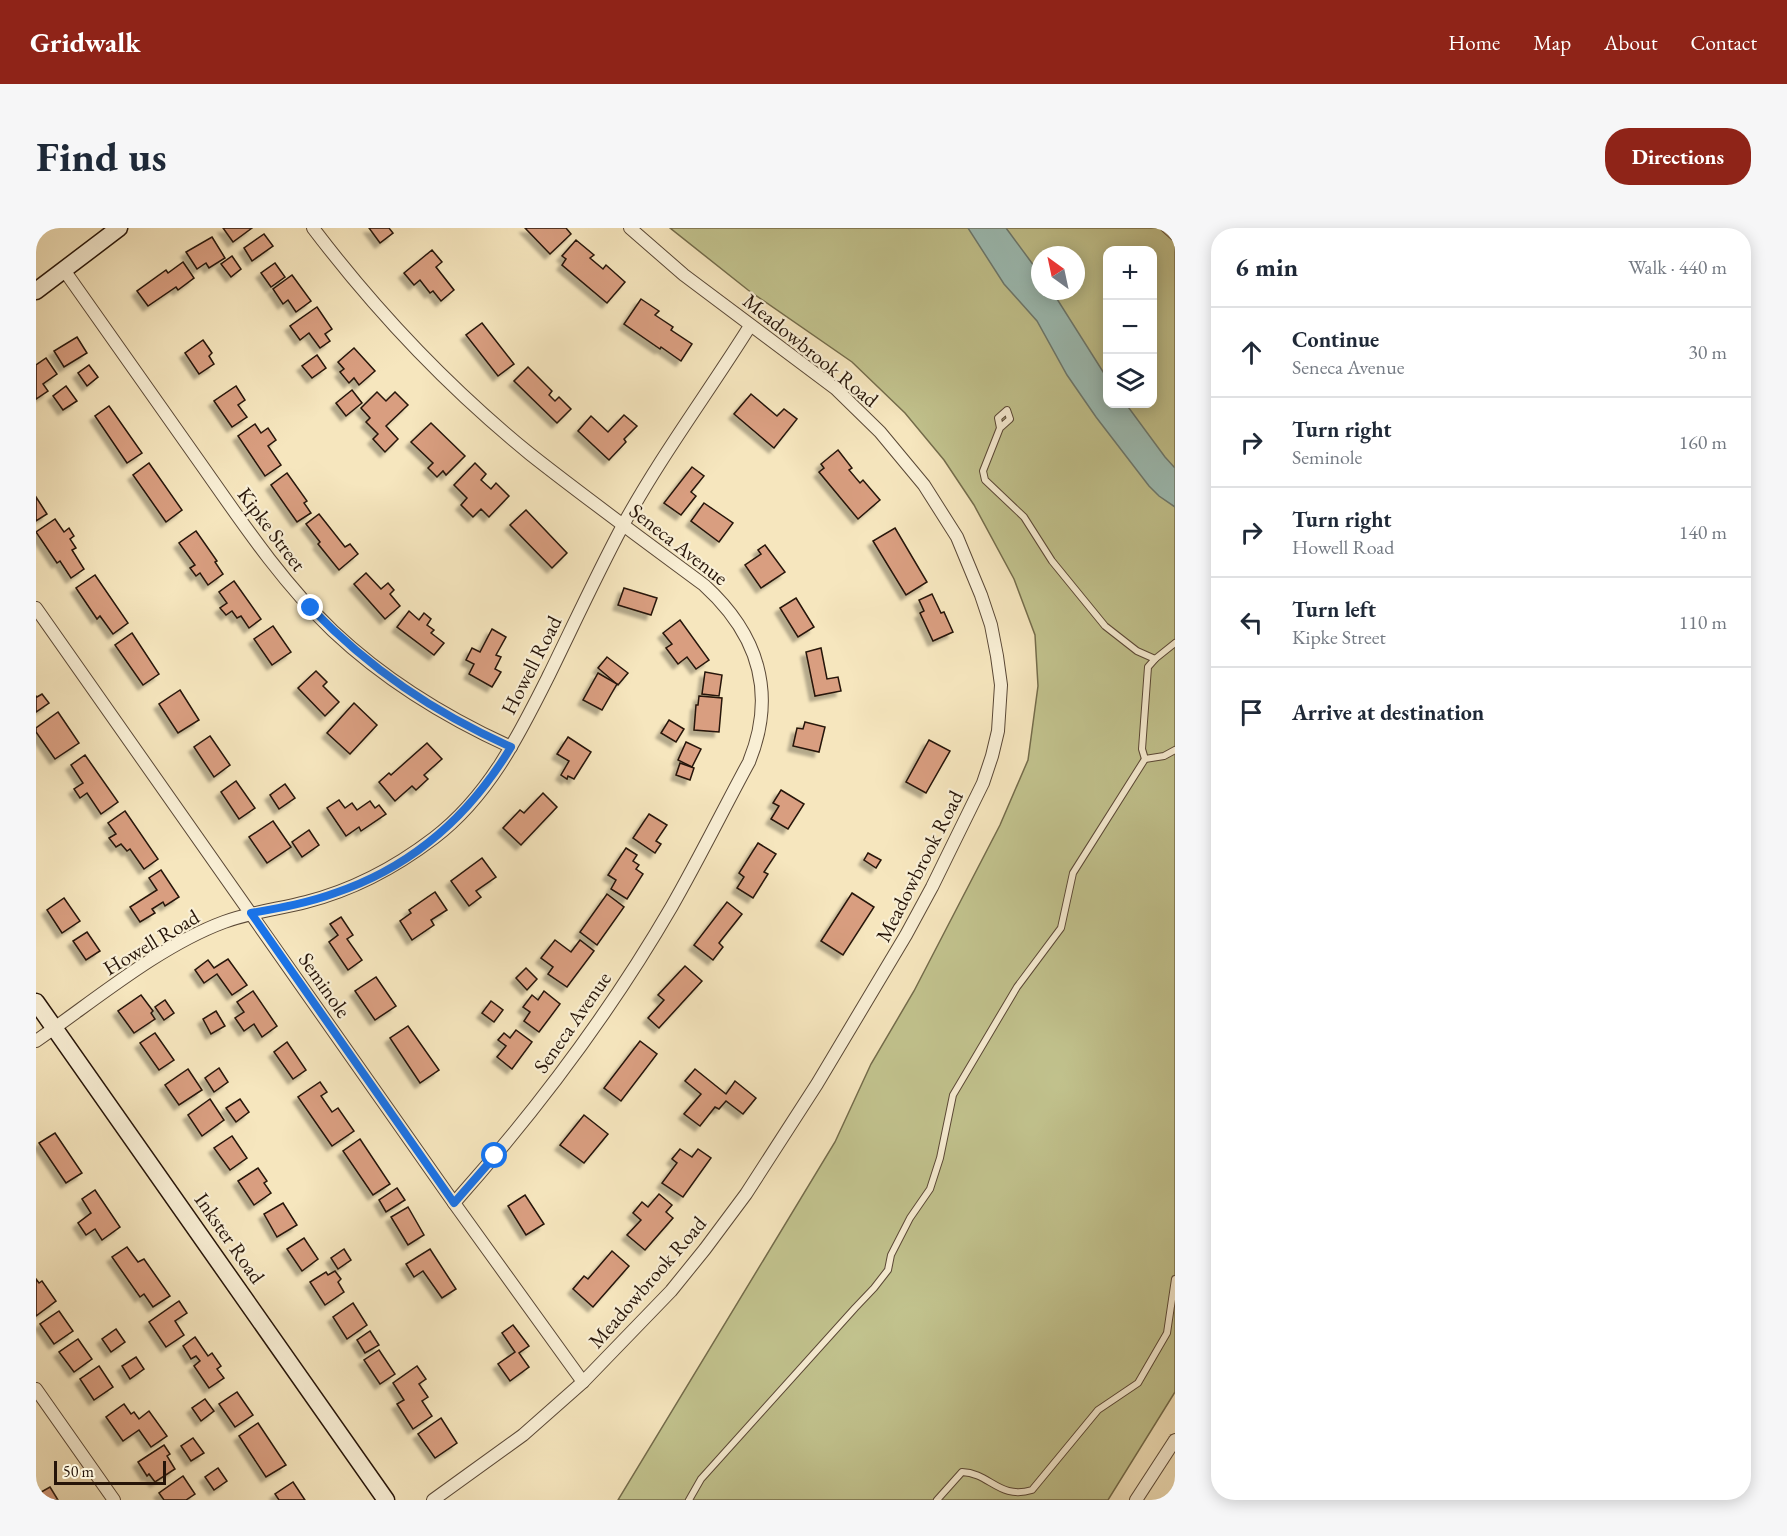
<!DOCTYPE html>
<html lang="en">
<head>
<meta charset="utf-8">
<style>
	:root { --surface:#fff; --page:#f6f6f7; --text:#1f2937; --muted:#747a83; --line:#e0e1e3; --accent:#8f2418 }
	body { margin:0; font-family:"EB Garamond",serif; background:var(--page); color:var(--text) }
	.controls { position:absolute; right:18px; top:18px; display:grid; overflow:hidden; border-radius:12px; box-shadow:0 3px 15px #0003 }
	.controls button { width:54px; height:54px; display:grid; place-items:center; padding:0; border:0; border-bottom:2px solid var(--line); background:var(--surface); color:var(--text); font:30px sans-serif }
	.compass { position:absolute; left:995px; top:18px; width:54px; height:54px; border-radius:50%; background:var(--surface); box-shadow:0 3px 15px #0003; rotate:327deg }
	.scale { position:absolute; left:18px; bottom:15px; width:112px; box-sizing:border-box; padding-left:6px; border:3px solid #261408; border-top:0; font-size:16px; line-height:21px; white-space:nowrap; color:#261408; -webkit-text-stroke:4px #f9efd5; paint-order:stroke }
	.stop { position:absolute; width:18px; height:18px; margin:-14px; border:4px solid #1a73e8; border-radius:50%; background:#fff }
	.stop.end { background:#1a73e8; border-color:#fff; box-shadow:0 2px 6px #0008 }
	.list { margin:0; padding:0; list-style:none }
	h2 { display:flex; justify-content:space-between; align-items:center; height:78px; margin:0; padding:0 24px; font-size:26px }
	h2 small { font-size:20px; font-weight:400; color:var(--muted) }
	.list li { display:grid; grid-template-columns:39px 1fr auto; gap:18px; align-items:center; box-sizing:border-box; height:90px; padding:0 24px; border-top:2px solid var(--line) }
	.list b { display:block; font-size:22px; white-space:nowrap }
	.list p { margin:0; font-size:20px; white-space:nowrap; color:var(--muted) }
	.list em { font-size:20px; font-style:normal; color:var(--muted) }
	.icon { flex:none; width:33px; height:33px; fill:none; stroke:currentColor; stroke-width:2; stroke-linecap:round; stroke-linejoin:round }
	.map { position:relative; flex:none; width:1139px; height:1272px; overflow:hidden; border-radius:24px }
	header { display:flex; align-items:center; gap:36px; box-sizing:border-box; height:84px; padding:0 30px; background:var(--accent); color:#fff }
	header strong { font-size:28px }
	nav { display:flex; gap:33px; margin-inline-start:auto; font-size:21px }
	.intro { display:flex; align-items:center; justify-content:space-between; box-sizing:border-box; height:144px; padding:0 36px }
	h1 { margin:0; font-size:42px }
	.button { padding:15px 27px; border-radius:24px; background:var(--accent); color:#fff; font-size:21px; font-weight:700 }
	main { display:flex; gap:36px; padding:0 36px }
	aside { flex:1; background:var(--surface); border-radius:24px; box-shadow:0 3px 15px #0003 }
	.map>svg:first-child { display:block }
	.green { fill:#c2c38e; stroke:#746c4b; stroke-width:1.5; fill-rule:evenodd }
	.water { fill:#9dbeb6; stroke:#6d7a70; stroke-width:1.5 }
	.building { fill:#d99e80; stroke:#261408; stroke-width:1.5; filter:url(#shadow) }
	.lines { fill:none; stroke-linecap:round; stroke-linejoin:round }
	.service-casing { stroke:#5a4836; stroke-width:8 }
	.minor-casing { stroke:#5a4836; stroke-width:14 }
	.secondary-casing { stroke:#261408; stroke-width:19 }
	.service { stroke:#f9efd5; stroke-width:6 }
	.minor { stroke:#f9efd5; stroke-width:12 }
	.secondary { stroke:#f9efd5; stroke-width:16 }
	.route { stroke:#1a73e8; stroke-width:8 }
	.labels { text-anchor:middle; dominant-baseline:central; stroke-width:4.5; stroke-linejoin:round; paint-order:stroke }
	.street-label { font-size:21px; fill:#261408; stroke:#f9efd5 }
</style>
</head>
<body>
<header>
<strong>Gridwalk</strong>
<nav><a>Home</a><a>Map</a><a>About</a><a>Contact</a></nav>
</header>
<div class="intro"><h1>Find us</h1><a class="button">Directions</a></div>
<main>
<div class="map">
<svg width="1139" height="1272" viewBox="0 0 1139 1272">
	<defs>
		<filter id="shadow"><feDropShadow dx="-5" dy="5" stdDeviation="1.5" flood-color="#0004"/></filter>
	</defs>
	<rect width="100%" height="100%" fill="#f6e6be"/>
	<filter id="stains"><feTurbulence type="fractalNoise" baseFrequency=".00333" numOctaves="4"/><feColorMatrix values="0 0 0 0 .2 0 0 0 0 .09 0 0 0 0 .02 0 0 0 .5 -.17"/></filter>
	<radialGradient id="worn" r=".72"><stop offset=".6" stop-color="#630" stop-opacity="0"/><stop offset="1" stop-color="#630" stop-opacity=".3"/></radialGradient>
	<!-- green -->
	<path class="green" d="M634 0H1139V1164L1072 1272H582L799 914 835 836 878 763 964 597 992 532 1002 458 999 407 978 351 938 277 908 232 869 185 816 134 712 62ZM1072 22H1116V176H1072ZM1004 27H1040V63H1004Z"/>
	<!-- water -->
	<polygon class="water" points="932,0 970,0 973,4 1004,46 1004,63 1016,63 1071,150 1072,176 1090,176 1129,229 1139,240 1139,279 1123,268 1113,258 1060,189 1031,147 1001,93 968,56"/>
	<!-- building -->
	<g class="building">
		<polygon points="187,0 216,0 197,14"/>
		<polygon points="333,0 353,0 357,5 344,15"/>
		<polygon points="489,0 530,0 535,6 514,26"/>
		<polygon points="228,6 237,18 216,33 208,20"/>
		<polygon points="176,9 189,30 173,40 170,35 161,41 150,24"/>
		<polygon points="540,12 558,27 554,30 567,41 570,37 589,54 571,75 526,37 530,31 526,28"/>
		<polygon points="396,22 406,34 400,39 418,62 405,73 397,63 394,65 384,52 378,57 368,45"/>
		<polygon points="196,28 205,41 195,49 185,36"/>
		<polygon points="147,34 158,50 142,62 140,59 112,78 101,63 130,42 132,45"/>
		<polygon points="239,35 249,49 235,59 225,45"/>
		<polygon points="256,47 275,73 260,84 252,72 247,76 237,61"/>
		<polygon points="605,71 623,83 619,87 637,99 635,102 656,116 645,133 625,119 624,121 588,96"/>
		<polygon points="281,79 296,101 289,106 294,113 284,120 273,105 264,112 254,98"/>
		<polygon points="446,95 478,136 462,148 430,107"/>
		<polygon points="41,109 51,125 28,139 18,123"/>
		<polygon points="167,112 176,125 173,128 178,136 163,146 149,125"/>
		<polygon points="318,120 339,143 323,157 318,150 313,155 304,144 308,141 302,134"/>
		<polygon points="281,127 290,140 276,150 266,138"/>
		<polygon points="10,130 21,146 7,156 12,163 0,171 0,137"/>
		<polygon points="53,137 62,149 51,158 42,145"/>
		<polygon points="492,139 516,163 513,167 519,173 523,169 535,181 521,195 478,153"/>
		<polygon points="30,158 41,173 27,182 17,168"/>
		<polygon points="200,158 209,172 202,177 211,189 196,199 178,173"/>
		<polygon points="316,162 326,175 310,188 300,175"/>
		<polygon points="341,164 350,173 359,164 372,177 350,198 362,211 349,224 337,211 342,206 330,194 334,190 325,180"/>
		<polygon points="715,166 741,188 748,181 761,191 738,220 698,186"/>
		<polygon points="73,178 106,225 91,235 59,188"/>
		<polygon points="588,187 601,198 588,211 590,214 573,232 542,203 555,188 572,204"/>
		<polygon points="395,195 429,228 410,247 407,243 401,249 392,240 397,235 375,214"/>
		<polygon points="219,196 225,205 232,200 240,212 232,218 245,237 229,248 202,208"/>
		<polygon points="802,222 816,240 813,242 824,255 827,252 844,272 822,291 783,244 788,240 785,236"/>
		<polygon points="113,235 146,282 130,294 97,247"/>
		<polygon points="439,235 450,246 445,252 455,261 460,255 473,268 453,289 445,281 437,289 425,277 431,270 418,257"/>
		<polygon points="656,239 668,248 655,264 660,268 645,287 628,275"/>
		<polygon points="251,245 271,273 268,275 275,285 261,294 235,257"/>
		<polygon points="0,269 11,286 0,293"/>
		<polygon points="668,275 697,295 683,314 655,293"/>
		<polygon points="490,282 531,325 516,340 474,297"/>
		<polygon points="283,286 309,319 314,316 322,326 303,342 282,316 284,314 270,296"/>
		<polygon points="19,291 28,304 33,300 38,308 34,311 40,320 36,322 48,341 35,350 24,333 21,335 0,304"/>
		<polygon points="859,300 891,354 870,367 837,313"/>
		<polygon points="160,303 181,333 179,334 187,346 172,357 164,345 160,348 154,340 159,337 143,315"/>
		<polygon points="729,317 749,344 725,360 709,337 725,326 722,322"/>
		<polygon points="330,345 345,361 352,355 358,362 354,366 364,378 349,391 318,356"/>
		<polygon points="59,347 92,395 77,406 64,388 61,391 40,360"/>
		<polygon points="198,353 225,391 213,400 205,388 201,390 196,383 190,387 184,380 191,375 183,364"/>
		<polygon points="588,360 621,370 615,387 582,377"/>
		<polygon points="896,366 905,385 908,384 917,404 897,413 884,385 888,383 883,372"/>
		<polygon points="760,370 778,399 762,409 744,380"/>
		<polygon points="373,383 383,392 388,385 395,391 391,397 398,402 395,405 408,415 398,427 361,399"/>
		<polygon points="644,392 673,432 660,441 651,429 642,436 630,420 636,416 627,405"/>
		<polygon points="237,398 255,424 236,437 218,411"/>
		<polygon points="456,401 470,409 460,427 465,429 459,441 465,444 456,459 433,446 438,436 430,432 436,420 444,424"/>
		<polygon points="96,405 123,446 107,457 79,417"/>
		<polygon points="785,420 791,451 802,449 805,463 779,468 770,424"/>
		<polygon points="571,429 592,445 582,457 562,440"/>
		<polygon points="280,443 291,454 287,458 303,474 289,488 262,460"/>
		<polygon points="669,444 686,447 683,468 666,466"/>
		<polygon points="562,445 581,456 566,482 547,472"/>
		<polygon points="144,462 163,492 142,505 123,476"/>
		<polygon points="6,466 13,475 0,484 0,468 1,469"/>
		<polygon points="663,468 686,470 683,504 658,502 660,477 662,477"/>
		<polygon points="318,475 341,497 314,526 291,505"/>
		<polygon points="22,484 43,515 19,531 0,504 0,500"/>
		<polygon points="633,492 648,501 640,514 625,505"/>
		<polygon points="769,494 789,499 783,524 757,518 761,500 767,501"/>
		<polygon points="174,508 194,537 178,549 158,519"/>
		<polygon points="532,509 555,524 538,551 532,548 531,551 525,547 533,533 521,526"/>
		<polygon points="893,512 914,523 890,565 870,554"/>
		<polygon points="650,514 665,521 656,539 642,532"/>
		<polygon points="391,515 406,531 388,547 392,551 380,562 376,558 359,573 343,554 353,545 355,547"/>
		<polygon points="49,527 82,574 65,586 51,565 44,570 38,561 47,555 35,537"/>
		<polygon points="644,535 658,540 654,552 640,547"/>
		<polygon points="200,553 219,580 203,591 185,564"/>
		<polygon points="249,556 259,570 243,581 234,567"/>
		<polygon points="745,562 768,576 752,601 735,591 743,578 737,575"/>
		<polygon points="507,565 521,579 485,617 467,600 484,582 488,585"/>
		<polygon points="303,572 309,580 316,575 321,582 334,573 339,580 343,577 350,586 325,603 323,599 310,608 291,580"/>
		<polygon points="89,583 122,631 108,641 94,621 91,623 85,616 80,619 73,610 80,606 72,595"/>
		<polygon points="613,586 631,597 620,613 625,616 619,625 597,610"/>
		<polygon points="237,593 255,619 231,635 213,609"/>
		<polygon points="273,602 283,617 266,629 256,614"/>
		<polygon points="722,615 740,626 728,644 732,646 717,670 701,660 708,649 703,645"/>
		<polygon points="590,620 601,627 597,633 603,637 600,641 607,646 591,671 575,661 580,652 572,647"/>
		<polygon points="832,625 845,632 840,640 828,632"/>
		<polygon points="446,630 460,649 440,663 445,669 433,678 415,653"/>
		<polygon points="125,642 143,669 129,678 127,674 116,681 119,685 104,694 94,679 121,662 113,650"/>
		<polygon points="399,664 411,682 395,692 398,697 376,712 364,693 375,685 373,682"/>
		<polygon points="816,665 838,679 807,727 785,713"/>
		<polygon points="571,666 588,679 561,717 544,704"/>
		<polygon points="28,670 44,693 26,705 11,682"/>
		<polygon points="691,674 706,686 683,715 687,719 677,732 658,717"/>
		<polygon points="305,689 317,707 311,711 326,732 312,742 293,714 302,707 294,696"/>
		<polygon points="51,704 64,723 50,732 37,713"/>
		<polygon points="519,712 535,724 544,712 558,723 531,759 512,746 517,739 505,730"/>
		<polygon points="192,731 211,757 196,767 181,746 168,755 159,742 172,732 178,740"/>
		<polygon points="649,738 666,753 623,800 612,790 628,772 622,767"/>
		<polygon points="490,740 501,751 491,762 480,750"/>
		<polygon points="340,749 360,778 339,792 319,763"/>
		<polygon points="217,763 241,798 226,809 218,796 208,803 199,790 208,784 201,774"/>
		<polygon points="508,763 524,776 503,804 488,793 494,784 487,779 496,767 502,772"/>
		<polygon points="105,767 117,783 115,785 119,791 98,805 82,783"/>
		<polygon points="129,772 138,785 128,792 119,779"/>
		<polygon points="455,773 467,782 458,794 446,785"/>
		<polygon points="180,783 189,798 175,806 167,791"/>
		<polygon points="372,798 403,842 384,855 354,810"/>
		<polygon points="480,802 496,814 476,841 461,829 470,818 462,812 468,805 474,810"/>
		<polygon points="119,805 138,832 123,842 104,815"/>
		<polygon points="604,813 621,826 585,873 568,860"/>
		<polygon points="251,814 270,842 257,851 238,824"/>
		<polygon points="183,840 192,854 178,864 169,850"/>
		<polygon points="152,841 166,862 143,877 129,857"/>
		<polygon points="659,841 690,866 699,853 720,870 707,886 690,873 683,881 679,879 664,898 648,886 665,866 649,853"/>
		<polygon points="284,854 291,864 285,868 296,884 302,880 318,903 296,918 262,869"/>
		<polygon points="174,871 188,892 166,908 152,887"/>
		<polygon points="204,871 213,884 200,894 190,880"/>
		<polygon points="548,887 572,906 548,935 524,917"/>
		<polygon points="19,905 46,945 30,955 3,915"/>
		<polygon points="196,908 211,930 194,942 178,920"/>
		<polygon points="324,911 354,956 337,967 307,923"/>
		<polygon points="644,921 656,929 662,921 675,930 647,969 626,955 641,935 636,931"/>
		<polygon points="222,940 231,953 228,955 235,965 218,977 202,953"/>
		<polygon points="361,960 369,972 350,984 343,972"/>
		<polygon points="59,962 84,999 66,1012 59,1001 50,1007 42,995 55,985 46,971"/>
		<polygon points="623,966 636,977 630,984 637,990 609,1022 591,1007 605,992 597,985 606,974 612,979"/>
		<polygon points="489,967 508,996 490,1007 472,978"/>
		<polygon points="247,975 261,997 241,1009 228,986"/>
		<polygon points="372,979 388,1007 372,1017 355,989"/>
		<polygon points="268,1010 282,1031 266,1043 251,1021"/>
		<polygon points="91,1019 102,1034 108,1031 134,1068 117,1079 108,1066 104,1069 76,1029"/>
		<polygon points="308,1021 315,1032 302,1041 295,1030"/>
		<polygon points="394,1021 420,1061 406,1070 387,1043 378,1049 370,1036"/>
		<polygon points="576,1023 593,1038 557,1079 537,1061 548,1048 552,1051"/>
		<polygon points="299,1043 305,1051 302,1054 308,1064 289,1077 274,1054 290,1044 292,1047"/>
		<polygon points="0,1051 3,1055 6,1053 20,1073 0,1088"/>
		<polygon points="143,1073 151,1085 139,1093 148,1107 130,1119 113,1094"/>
		<polygon points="317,1075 331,1097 311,1111 297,1089"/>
		<polygon points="23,1083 37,1103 18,1116 4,1096"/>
		<polygon points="477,1097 493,1118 483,1125 493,1139 474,1153 462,1136 479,1124 466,1105"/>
		<polygon points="80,1101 89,1114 75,1124 66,1111"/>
		<polygon points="334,1103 343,1117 329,1125 321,1112"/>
		<polygon points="159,1109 172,1128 176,1125 185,1138 181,1141 188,1150 173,1160 158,1138 164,1133 160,1128 155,1131 147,1118"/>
		<polygon points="42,1111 56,1131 38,1144 23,1124"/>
		<polygon points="343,1122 359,1146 344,1156 328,1132"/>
		<polygon points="100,1129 108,1141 94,1151 86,1138"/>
		<polygon points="63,1138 77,1159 58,1172 44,1151"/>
		<polygon points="381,1138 390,1151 383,1156 392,1169 386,1173 396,1188 377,1201 361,1176 368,1172 357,1155"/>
		<polygon points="201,1164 217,1187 199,1199 183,1176"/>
		<polygon points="169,1171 178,1183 165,1193 156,1180"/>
		<polygon points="88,1176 95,1186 98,1184 103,1191 113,1183 131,1208 115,1219 103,1202 87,1213 70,1189"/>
		<polygon points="405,1190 421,1215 399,1230 382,1206"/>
		<polygon points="222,1195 250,1237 230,1249 203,1208"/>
		<polygon points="157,1210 168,1225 155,1233 145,1218"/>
		<polygon points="128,1217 134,1226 131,1228 139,1241 119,1254 113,1246 111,1248 102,1234"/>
		<polygon points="182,1240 191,1253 178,1262 169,1249"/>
		<polygon points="147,1248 159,1266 150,1272 128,1272 123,1265"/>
		<polygon points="257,1254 269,1272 243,1272 239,1266"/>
		<polygon points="14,1259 22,1272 0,1272 0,1267"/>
	</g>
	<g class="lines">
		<defs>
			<g id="service">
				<polyline points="1128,0 1139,10"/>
				<polyline points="964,200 974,191 971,182 962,190 964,200 947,243 949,252 988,289 1016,333 1069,398 1101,423 1119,431 1139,415"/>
				<polyline points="1119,431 1112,439 1106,521 1109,531 1128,528 1139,522"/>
				<polyline points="653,1272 665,1251 819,1080 838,1060 852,1042 855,1027 874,990 894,961 904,930 917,867 981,759 1025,700 1037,645 1109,531"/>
				<path d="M901 1272 926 1244C954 1245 963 1272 996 1262L1062 1182 1102 1155 1131 1105 1139 1051"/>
			</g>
			<g id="minor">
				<path d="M277 0C340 83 413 160 494 226 551 271 610 314 668 357 722 406 741 465 713 534 687 582 663 631 636 678 574 785 500 883 418 975"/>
				<path d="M28 42C74 108 121 173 167 239 207 296 246 354 297 403 349 452 409 489 475 519"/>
				<polyline points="0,380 418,975 547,1154"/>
				<path d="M0 813C58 773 123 718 188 694 215 684 243 681 270 674 317 662 360 639 398 610 453 568 483 507 513 447 537 398 560 348 586 299 624 229 672 165 714 98"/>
				<polyline points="0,1161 78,1272"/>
				<polyline points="397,1272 487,1207 547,1154 635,1063 669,1021 710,966 781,856 870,707 896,659 947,555 956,528 962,503 965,457 961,428 955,397 945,367 921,309 888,257 844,204 800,161 648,47 594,0"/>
				<polyline points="1100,1272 1139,1212"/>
			</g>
			<g id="secondary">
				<polyline points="0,63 83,0"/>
				<polyline points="0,774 350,1272"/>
			</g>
		</defs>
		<!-- service casing -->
		<use href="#service" class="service-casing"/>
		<!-- minor casing -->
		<use href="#minor" class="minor-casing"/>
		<!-- secondary casing -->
		<use href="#secondary" class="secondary-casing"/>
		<!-- service -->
		<use href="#service" class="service"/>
		<!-- minor -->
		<use href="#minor" class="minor"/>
		<!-- secondary -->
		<use href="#secondary" class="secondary"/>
	</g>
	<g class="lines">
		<!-- route -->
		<path class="route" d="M275 380C334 441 397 484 475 519 434 587 376 639 299 665 272 675 243 680 215 685L418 975 459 928"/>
	</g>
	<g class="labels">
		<!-- street labels -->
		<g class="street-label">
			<text transform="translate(775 122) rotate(39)">Meadowbrook Road</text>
			<text transform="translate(236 301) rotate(53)">Kipke Street</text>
			<text transform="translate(643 316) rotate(38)">Seneca Avenue</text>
			<text transform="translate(495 437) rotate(-63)">Howell Road</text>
			<text transform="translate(883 638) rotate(-63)">Meadowbrook Road</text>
			<text transform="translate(115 714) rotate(-31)">Howell Road</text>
			<text transform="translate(289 757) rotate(55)">Seminole</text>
			<text transform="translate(536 794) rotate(-55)">Seneca Avenue</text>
			<text transform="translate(194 1010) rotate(55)">Inkster Road</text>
			<text transform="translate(611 1054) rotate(-49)">Meadowbrook Road</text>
		</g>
	</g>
	<rect width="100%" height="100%" filter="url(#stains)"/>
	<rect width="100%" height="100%" fill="url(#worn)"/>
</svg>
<div class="controls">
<button>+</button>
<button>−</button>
<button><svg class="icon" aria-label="layers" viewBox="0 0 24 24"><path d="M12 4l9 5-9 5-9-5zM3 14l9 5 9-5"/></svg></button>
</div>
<svg class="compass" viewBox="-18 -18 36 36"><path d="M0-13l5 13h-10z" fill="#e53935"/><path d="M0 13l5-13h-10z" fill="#747a83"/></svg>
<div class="scale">50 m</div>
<div class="stop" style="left:459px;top:928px"></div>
<div class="stop end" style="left:275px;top:380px"></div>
</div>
<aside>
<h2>6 min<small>Walk · 440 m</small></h2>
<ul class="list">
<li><svg class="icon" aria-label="ahead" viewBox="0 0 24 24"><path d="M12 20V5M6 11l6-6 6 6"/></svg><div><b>Continue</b><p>Seneca Avenue</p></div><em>30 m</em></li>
<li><svg class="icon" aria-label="right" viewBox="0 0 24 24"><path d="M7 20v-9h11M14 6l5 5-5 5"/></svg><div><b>Turn right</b><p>Seminole</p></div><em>160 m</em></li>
<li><svg class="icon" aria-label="right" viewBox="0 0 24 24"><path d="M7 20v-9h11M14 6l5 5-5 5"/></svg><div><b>Turn right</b><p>Howell Road</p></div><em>140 m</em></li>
<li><svg class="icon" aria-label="left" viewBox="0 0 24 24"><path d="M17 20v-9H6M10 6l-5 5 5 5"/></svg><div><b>Turn left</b><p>Kipke Street</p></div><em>110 m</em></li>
<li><svg class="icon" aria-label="arrive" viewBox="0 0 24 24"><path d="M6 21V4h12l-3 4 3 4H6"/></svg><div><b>Arrive at destination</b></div></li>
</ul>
</aside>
</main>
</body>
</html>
